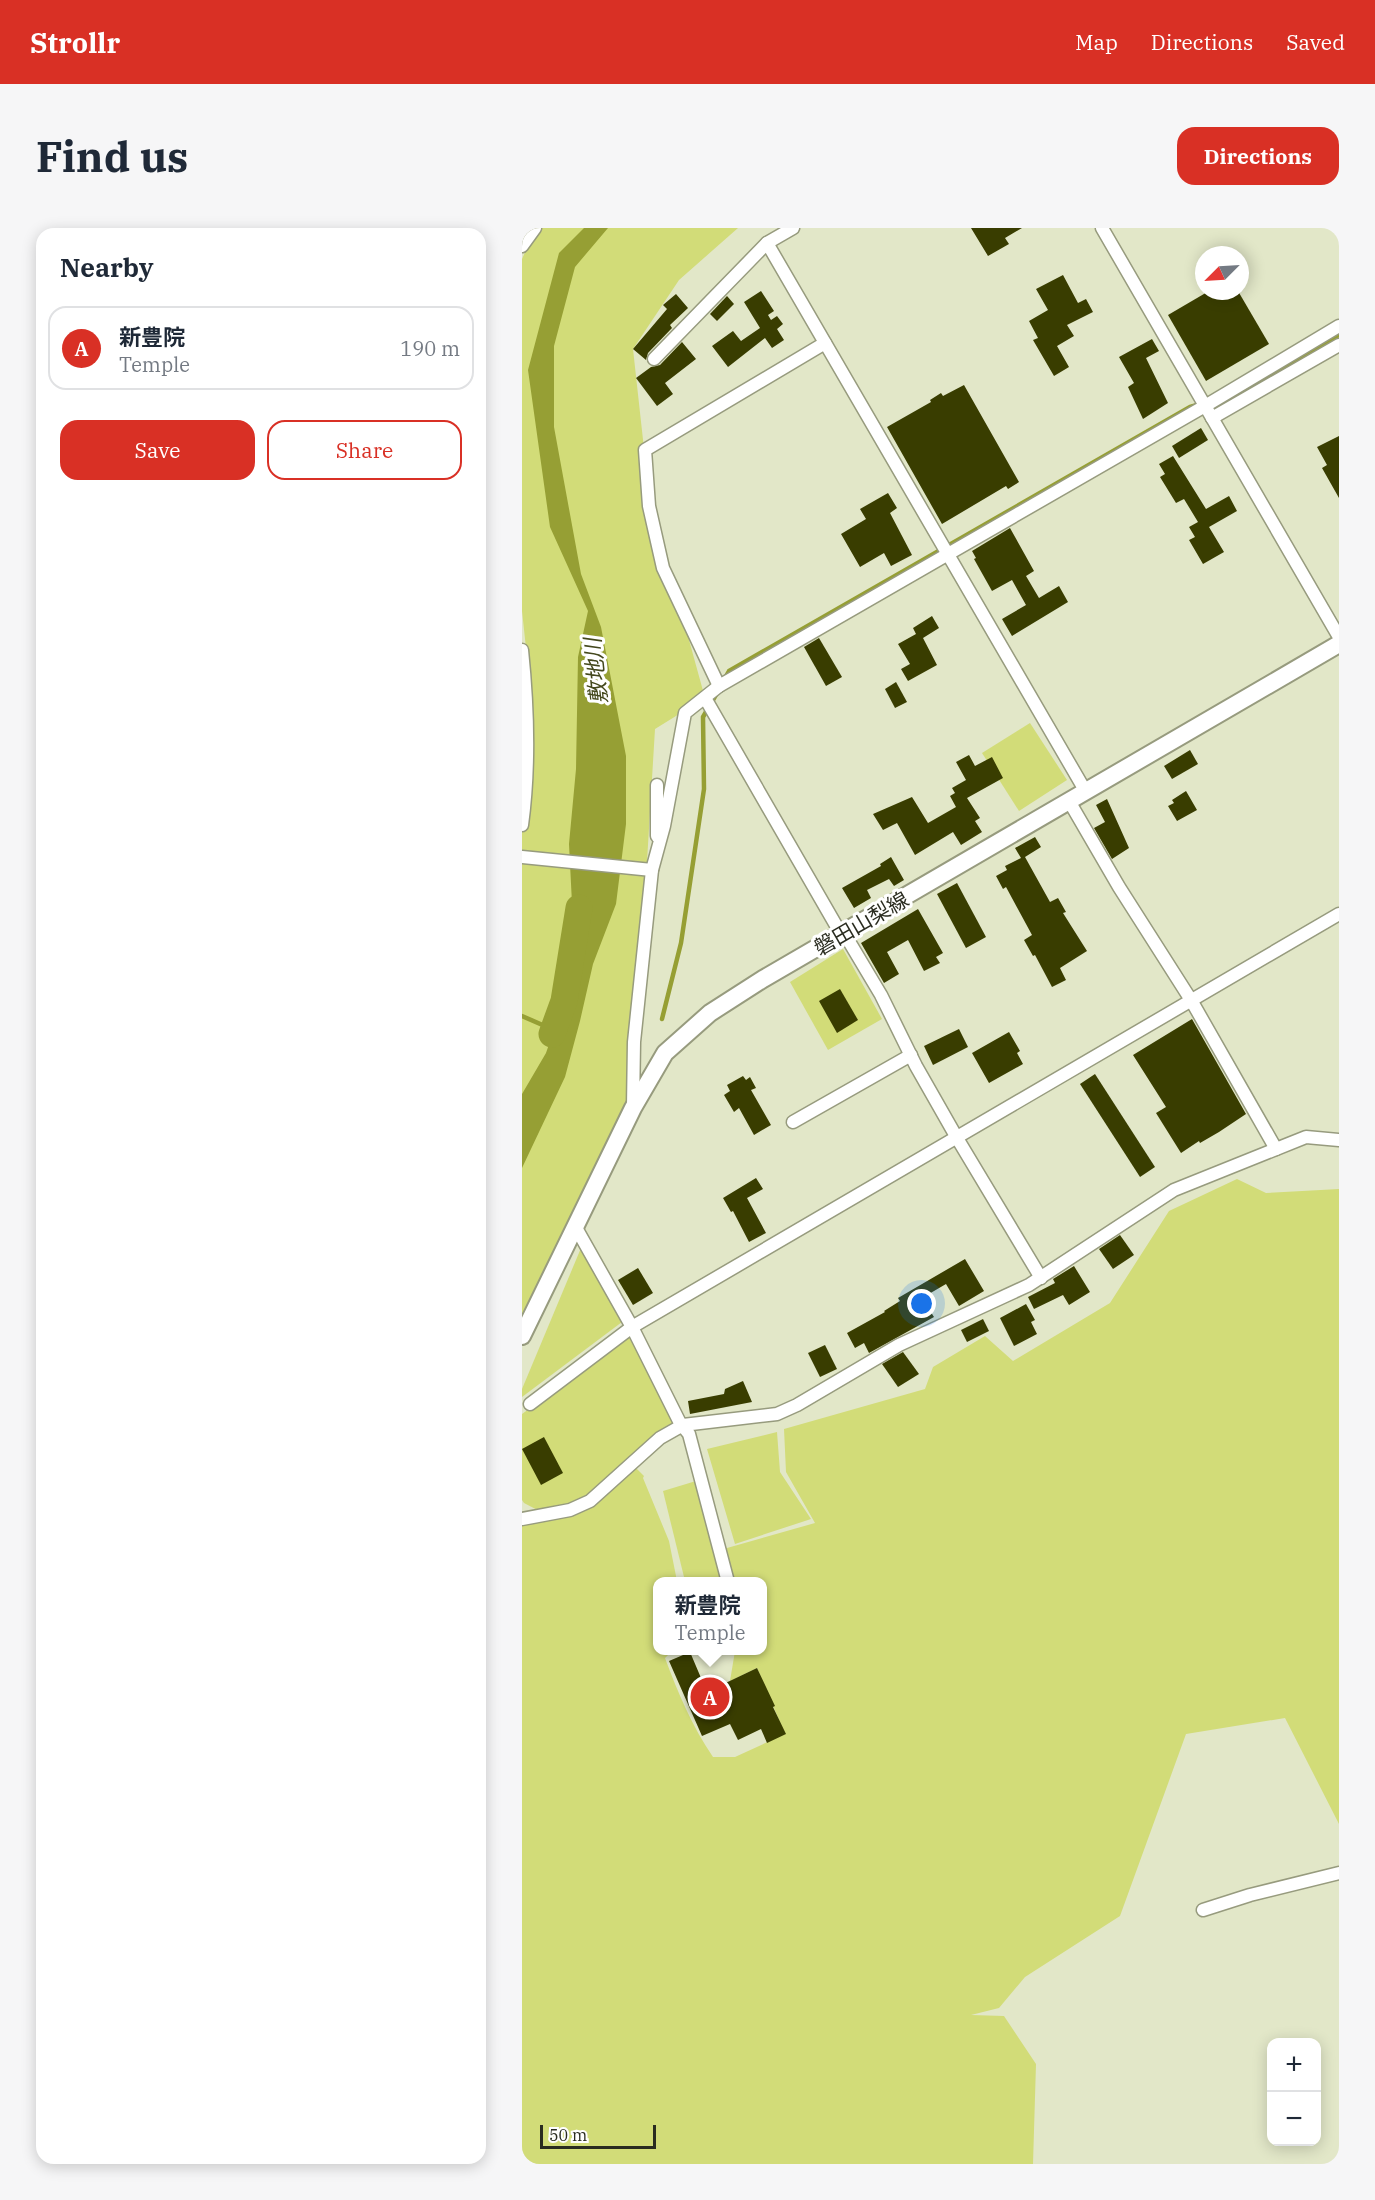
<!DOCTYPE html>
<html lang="en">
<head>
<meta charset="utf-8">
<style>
	:root { --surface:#fff; --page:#f6f6f7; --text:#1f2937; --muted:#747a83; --line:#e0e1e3; --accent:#d93025 }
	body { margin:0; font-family:"IBM Plex Serif","Noto Sans JP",serif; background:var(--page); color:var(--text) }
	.controls { position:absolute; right:18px; bottom:18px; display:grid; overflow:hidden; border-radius:12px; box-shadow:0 3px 15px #0003 }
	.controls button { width:54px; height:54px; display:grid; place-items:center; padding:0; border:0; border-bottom:2px solid var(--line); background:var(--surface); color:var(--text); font:30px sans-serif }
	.compass { position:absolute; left:673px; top:18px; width:54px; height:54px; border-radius:50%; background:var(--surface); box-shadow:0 3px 15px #0003; rotate:246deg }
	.scale { position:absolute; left:18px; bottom:15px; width:116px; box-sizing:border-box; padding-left:6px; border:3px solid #2a2c20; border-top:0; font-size:16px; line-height:21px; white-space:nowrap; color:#2a2c20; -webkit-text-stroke:4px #fff; paint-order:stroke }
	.you { position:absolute; left:400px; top:1076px; width:21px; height:21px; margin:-15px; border:4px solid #fff; border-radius:50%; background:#1a73e8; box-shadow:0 0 0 9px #1a73e833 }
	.badge { display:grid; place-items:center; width:39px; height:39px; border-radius:50%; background:var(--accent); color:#fff; font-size:20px; font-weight:700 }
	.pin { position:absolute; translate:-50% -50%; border:3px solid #fff; box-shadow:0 2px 6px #0006 }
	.popup { position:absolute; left:131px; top:1349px; width:114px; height:78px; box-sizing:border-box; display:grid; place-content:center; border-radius:12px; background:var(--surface); filter:drop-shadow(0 2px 4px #0005); font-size:20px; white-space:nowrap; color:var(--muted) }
	.popup b { font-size:22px; color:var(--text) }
	.popup::after { content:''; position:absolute; left:50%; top:100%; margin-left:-12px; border:12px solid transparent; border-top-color:var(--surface) }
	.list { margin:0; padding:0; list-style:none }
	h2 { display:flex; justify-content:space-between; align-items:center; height:78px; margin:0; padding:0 24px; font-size:26px }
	h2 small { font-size:20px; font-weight:400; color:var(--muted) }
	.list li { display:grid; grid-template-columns:39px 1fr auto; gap:18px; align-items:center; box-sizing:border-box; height:84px; margin:0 12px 12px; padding:0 12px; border:2px solid var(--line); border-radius:18px }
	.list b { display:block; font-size:22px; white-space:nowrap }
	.list p { margin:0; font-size:20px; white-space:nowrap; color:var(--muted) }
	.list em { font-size:20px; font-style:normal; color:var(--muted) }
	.actions { display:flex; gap:12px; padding:18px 24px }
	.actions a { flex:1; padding:14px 0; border:2px solid var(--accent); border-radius:18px; text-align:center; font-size:21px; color:var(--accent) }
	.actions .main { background:var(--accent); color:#fff }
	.map { position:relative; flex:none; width:817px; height:1936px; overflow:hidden; border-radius:18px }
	header { display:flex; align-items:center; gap:36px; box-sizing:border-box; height:84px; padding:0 30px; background:var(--accent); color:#fff }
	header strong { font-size:28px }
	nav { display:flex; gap:33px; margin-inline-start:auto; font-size:21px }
	.intro { display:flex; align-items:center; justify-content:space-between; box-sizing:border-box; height:144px; padding:0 36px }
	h1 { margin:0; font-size:42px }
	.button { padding:15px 27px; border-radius:18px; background:var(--accent); color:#fff; font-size:21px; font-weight:700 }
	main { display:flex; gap:36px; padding:0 36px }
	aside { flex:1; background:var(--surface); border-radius:18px; box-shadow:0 3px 15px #0003 }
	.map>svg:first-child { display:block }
	.green { fill:#d2dc78 }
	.water { fill:#969f34 }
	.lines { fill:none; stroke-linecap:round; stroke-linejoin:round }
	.stream { stroke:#969f34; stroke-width:4.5 }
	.river { stroke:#969f34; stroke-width:27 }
	.building { fill:#393d00 }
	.minor-casing { stroke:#979b7e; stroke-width:15 }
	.secondary-casing { stroke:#979b7e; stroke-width:20 }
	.minor { stroke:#fff; stroke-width:12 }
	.secondary { stroke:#fff; stroke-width:16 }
	.labels { text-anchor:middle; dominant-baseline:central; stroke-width:6; stroke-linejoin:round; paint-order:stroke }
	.street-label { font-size:21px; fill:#2a2c20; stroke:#fff }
	.water-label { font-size:22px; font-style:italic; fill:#44481d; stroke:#fff }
</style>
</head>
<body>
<header>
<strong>Strollr</strong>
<nav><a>Map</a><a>Directions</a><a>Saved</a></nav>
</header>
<div class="intro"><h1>Find us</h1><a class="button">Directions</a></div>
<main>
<aside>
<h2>Nearby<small></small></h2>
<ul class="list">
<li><span class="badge">A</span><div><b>新豊院</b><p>Temple</p></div><em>190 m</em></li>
</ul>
<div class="actions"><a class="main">Save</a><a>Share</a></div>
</aside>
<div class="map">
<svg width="817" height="1936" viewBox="0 0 817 1936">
	<rect width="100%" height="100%" fill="#e2e7c8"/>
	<!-- green -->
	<g class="green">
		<polygon points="14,0 216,0 157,52 111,121 124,239 156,372 183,470 133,501 111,865 0,1093 0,473 4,420 0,383 0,31"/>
		<polygon points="508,495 545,552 497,583 460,525"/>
		<polygon points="321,721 360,791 306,822 268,754"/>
		<path d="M715 951 744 965 817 961V1596L763 1490 664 1506 598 1688 503 1749 477 1780 449 1787 482 1788 514 1836 511 1936H0V1294L25 1287 2 1275 0 1272V1186L107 1109 158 1195 110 1236 122 1248 121 1250 147 1313 155 1353 136 1354V1422L150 1423 143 1430C156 1465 170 1498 191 1529H213L263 1506 235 1440 208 1453 213 1423 240 1422V1354L206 1353 198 1322 293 1295 264 1244 262 1201 403 1161 411 1139 463 1108 491 1133 588 1075 647 983Z"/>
		<polygon points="59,1020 100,1094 0,1169 0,1161"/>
		<polygon points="255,1204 258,1244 289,1291 213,1316 185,1221"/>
		<polygon points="174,1253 205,1353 163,1353 141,1263"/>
	</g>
	<!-- water -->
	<polygon class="water" points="62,0 86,0 53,39 32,118 32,199 59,346 79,399 104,528 104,596 94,676 71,736 58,793 43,849 0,940 0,866 24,825 42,773 52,715 47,616 54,541 56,429 66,383 28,299 6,142 37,25"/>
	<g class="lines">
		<!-- stream -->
		<g class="stream">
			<polyline points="704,171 712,169 817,107"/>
			<polyline points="203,450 207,443 668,179 675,177"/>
			<polyline points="0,788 32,802"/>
			<polyline points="140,791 159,715 182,561 181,489 195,465"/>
		</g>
		<!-- river -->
		<polyline class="river" points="30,806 42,773 57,680"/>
	</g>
	<!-- building -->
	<g class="building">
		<polygon points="449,0 500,0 483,10 487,16 466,28"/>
		<polygon points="541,47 556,75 564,71 571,84 545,97 552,108 535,118 547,139 532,148 511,112 516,110 507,93 526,82 514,61"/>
		<polygon points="239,63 252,83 246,87 249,92 255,88 261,96 255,101 262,112 250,120 243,110 206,139 190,118 211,103 219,113 238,100 222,74"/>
		<polygon points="687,63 716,63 747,116 684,153 646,87"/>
		<polygon points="154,66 166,80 148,97 150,100 126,125 124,132 111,121 145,81 141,77"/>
		<polygon points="205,68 212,76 195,93 188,86"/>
		<polygon points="630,111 637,123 624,130 646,175 621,191 606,159 612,155 597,129"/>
		<polygon points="160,114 174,131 143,155 151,166 135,178 114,150 129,139 138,137"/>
		<polygon points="442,157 497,254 486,261 484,258 420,296 365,199 409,174 408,172 419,165 421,168"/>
		<polygon points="679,200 686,212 657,230 650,218"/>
		<polygon points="817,208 817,270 800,240 805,237 795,219"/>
		<polygon points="651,228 684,281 707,268 715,283 687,299 702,324 681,336 667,312 673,309 667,299 676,294 662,271 654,275 638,249 643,246 637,236"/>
		<polygon points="366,265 375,280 368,285 390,327 369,338 362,325 338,339 319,306 344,291 338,281"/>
		<polygon points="488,300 512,343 504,348 517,370 537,358 546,374 490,408 480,391 504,377 490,352 470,363 452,331 454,330 450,323"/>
		<polygon points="410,388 417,400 401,410 415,437 386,453 379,441 388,436 376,416 394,406 391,400"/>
		<polygon points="297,410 320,449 304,458 282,419"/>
		<polygon points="374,454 385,474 373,480 363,461"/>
		<polygon points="668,522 676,536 650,551 642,538"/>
		<polygon points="447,527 453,538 470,529 481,550 445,570 458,590 453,593 460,604 439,617 431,604 393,627 375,595 361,602 351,586 390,569 406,595 434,579 428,568 433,565 430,560 444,552 434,534"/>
		<polygon points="664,563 675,582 655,593 646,578 652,575 650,572"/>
		<polygon points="585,571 607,620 590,631 572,600 583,594 574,577"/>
		<polygon points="513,609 519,619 503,629 528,674 536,670 544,684 541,685 565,723 538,740 544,752 530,759 513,727 511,728 502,712 510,707 484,659 481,661 474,648 485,642 483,638 499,630 493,620"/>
		<polygon points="369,629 382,652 372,658 367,651 345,662 349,670 332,680 320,660 359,638 358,636"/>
		<polygon points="435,655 464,709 444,720 415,666"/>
		<polygon points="396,681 421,725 414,729 418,735 402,743 386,712 365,724 377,746 362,755 339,715"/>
		<polygon points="318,761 336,792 315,805 297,773"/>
		<polygon points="670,791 724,886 697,904 678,915 677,913 659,925 634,885 644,879 611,827"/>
		<polygon points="437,801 446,819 411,837 402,818"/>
		<polygon points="487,804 498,823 495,825 501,836 467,855 450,825"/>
		<polygon points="573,846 633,939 618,949 558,856"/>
		<polygon points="221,848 224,852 228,849 234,860 229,862 249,897 232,907 217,880 212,884 202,867 208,863 205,857"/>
		<polygon points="234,950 241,961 225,970 244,1005 227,1014 211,983 209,984 201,970"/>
		<polygon points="598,1007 612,1027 591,1041 577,1021"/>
		<polygon points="443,1031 462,1063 437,1078 424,1056 400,1070 412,1089 347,1125 342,1115 333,1120 325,1105 363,1084 362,1083 378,1073 376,1070"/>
		<polygon points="552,1038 568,1064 547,1077 541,1067 512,1081 506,1069 533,1055 531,1051"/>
		<polygon points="116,1040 131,1065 111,1077 96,1052"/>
		<polygon points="504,1076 513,1092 509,1094 515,1106 492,1118 478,1090"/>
		<polygon points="461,1091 467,1103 445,1114 439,1102"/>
		<polygon points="303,1117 315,1141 298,1149 286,1125"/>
		<polygon points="381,1124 397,1146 376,1159 360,1136"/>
		<polygon points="221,1153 230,1174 168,1186 166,1173 202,1166 203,1161"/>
		<polygon points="22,1209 41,1245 19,1257 0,1221"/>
		<polygon points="168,1424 182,1457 188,1454 191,1461 235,1440 253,1478 251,1479 264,1506 245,1515 239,1501 216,1512 208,1496 180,1508 147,1433"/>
	</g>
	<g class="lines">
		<defs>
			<g id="minor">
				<polyline points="580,0 817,409"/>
				<polyline points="245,15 564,564"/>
				<polyline points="0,18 13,0"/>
				<polyline points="132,131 245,15 271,0"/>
				<polyline points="690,190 817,117"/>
				<path d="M0 422C6 480 8 538 0 597"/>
				<polyline points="197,458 141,340 127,278 123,222 303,115"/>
				<polyline points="183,470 319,706"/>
				<polyline points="135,557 135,608"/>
				<polyline points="547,573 597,659 669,772 754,921"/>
				<polyline points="0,629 130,642"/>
				<polyline points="322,705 359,767 394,838 435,910 519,1050"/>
				<polyline points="111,878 112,814 130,642 142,598 163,485 197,458 683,178 817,98"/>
				<polyline points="271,894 389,827"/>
				<polyline points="53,998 110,1099 158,1195 167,1206 206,1354"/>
				<polyline points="8,1176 110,1099 817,686"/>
				<polyline points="0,1291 48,1282 68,1273 138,1210 161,1197 255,1186 275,1177 377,1117 507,1057 652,962 784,909 817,912"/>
				<polyline points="681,1682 728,1667 817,1645"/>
			</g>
			<polyline id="secondary" points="0,1108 111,880 143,825 188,785 241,751 817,416"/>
		</defs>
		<!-- minor casing -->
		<use href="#minor" class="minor-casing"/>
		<!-- secondary casing -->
		<use href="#secondary" class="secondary-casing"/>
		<!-- minor -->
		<use href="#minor" class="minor"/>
		<!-- secondary -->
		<use href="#secondary" class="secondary"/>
	</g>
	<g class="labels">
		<!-- street labels -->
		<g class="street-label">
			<text transform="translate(339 695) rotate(-30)">磐田山梨線</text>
		</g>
		<!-- water labels -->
		<g class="water-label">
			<text transform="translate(73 443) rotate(-96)">敷地川</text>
		</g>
	</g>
</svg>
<div class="controls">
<button>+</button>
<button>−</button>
</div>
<svg class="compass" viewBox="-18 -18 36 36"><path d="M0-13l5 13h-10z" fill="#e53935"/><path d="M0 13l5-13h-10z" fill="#747a83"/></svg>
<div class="scale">50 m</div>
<div class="you"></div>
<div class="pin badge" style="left:188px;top:1469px">A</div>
<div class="popup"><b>新豊院</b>Temple</div>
</div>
</main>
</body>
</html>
